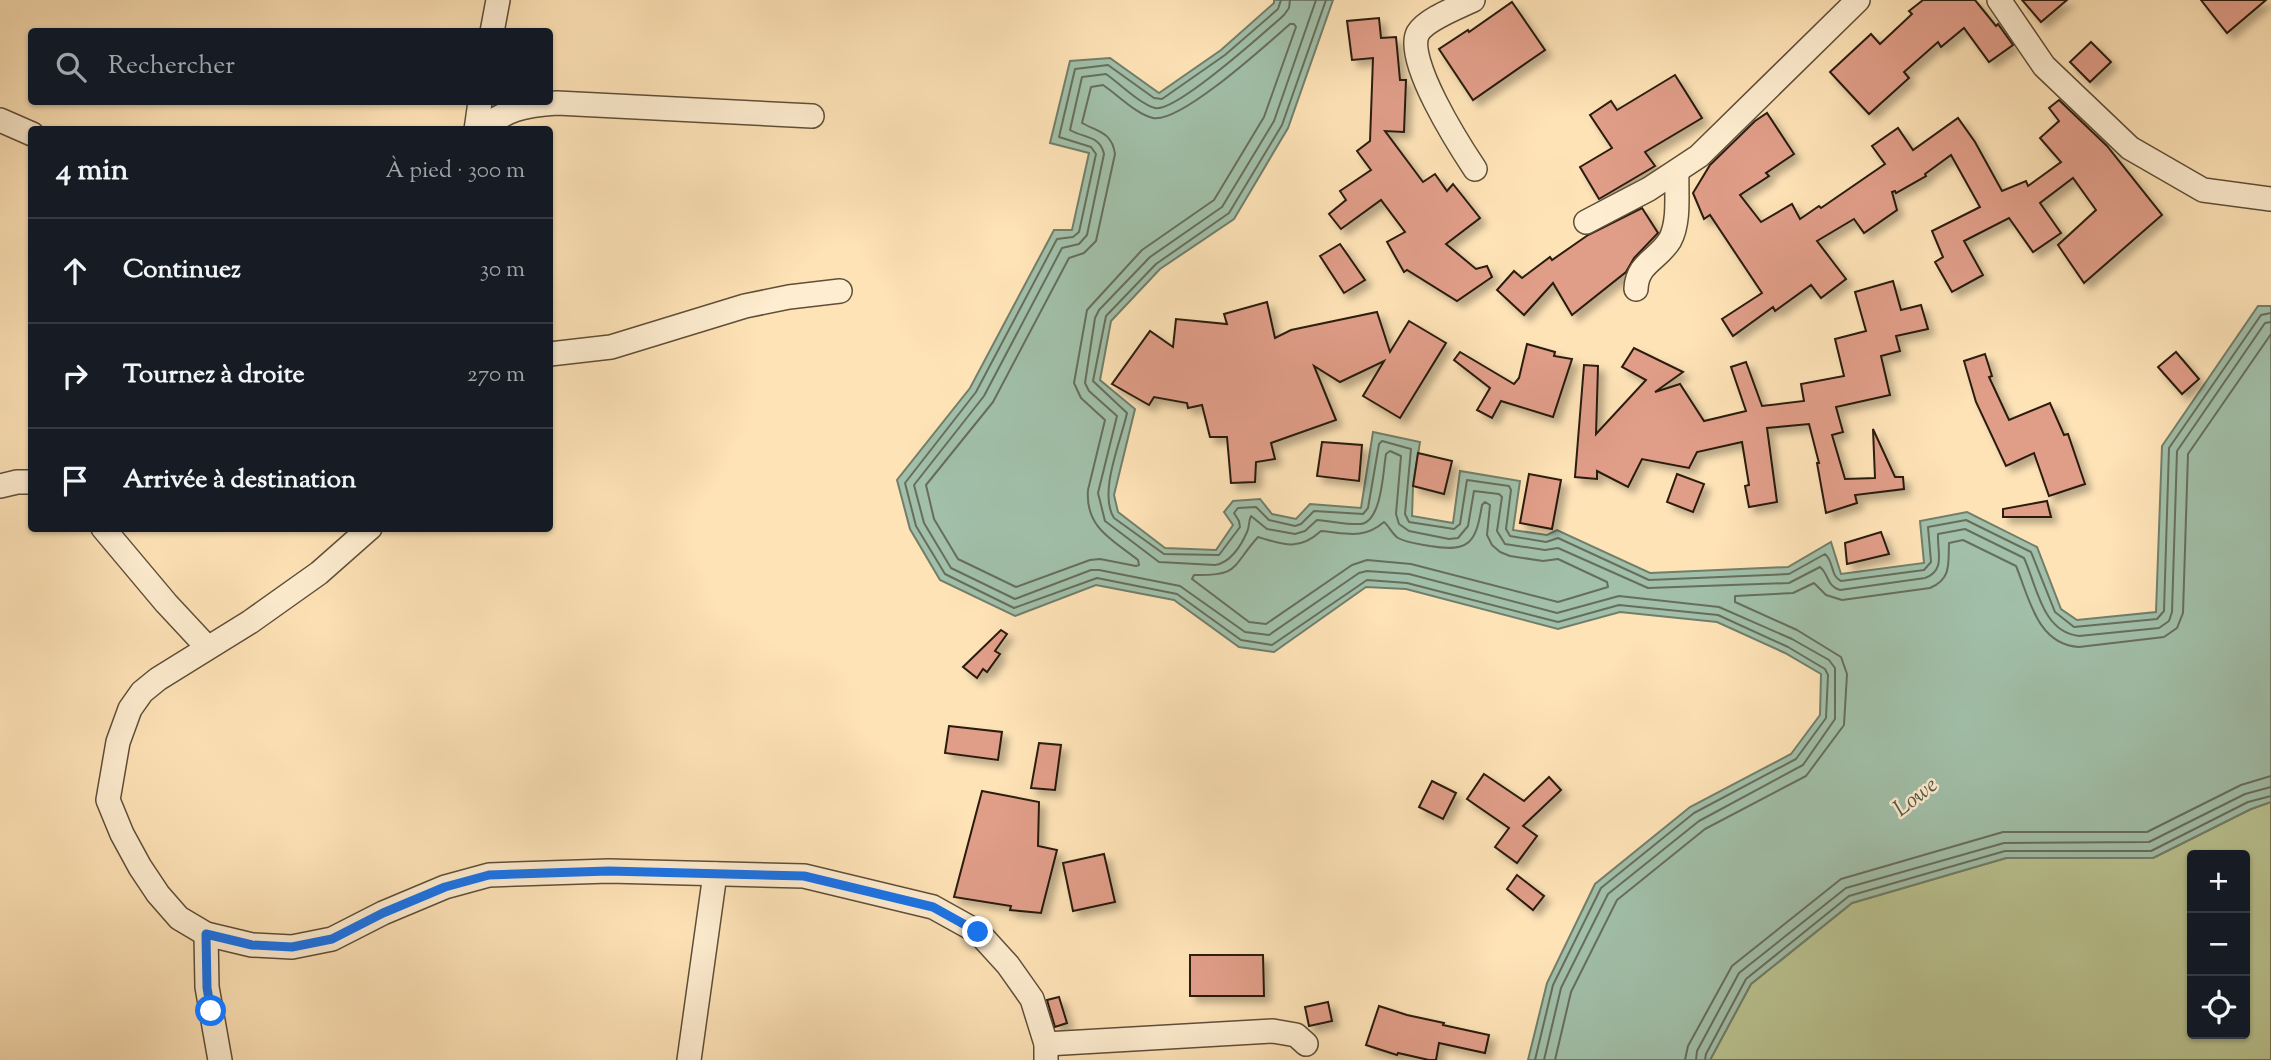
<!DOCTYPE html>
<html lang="fr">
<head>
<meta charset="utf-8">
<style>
	:root { --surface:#171b24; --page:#242831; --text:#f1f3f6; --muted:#9ea1a6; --line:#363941 }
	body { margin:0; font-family:"Sorts Mill Goudy",serif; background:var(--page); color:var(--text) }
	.controls { position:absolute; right:21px; bottom:21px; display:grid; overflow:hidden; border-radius:7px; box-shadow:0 2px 5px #0004 }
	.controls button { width:63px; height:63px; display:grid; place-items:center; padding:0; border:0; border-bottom:2px solid var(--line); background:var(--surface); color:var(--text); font:35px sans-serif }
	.stop { position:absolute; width:21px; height:21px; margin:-16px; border:5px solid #1a73e8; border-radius:50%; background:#fff }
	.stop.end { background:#1a73e8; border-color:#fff; box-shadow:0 2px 7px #0008 }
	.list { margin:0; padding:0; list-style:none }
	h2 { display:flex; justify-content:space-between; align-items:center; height:91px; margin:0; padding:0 28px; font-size:30px }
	h2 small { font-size:23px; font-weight:400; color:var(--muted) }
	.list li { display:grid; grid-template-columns:46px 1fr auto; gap:21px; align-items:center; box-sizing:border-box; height:105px; padding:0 28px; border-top:2px solid var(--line) }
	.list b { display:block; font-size:26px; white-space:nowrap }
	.list em { font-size:23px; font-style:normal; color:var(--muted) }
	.icon { flex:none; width:38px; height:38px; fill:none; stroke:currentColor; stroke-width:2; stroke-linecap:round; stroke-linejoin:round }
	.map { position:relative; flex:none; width:2271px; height:1060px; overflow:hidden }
	.search { position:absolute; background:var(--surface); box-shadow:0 2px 5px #0004; left:28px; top:28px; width:525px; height:77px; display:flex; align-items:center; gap:18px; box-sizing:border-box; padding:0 24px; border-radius:7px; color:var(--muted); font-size:26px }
	.panel { position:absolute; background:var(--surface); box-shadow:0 2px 5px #0004; left:28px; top:126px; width:525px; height:406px; border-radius:7px }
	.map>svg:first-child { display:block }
	.green { fill:#bbc592; stroke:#727050; stroke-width:2; fill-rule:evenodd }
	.water { fill:#a1bfa9; stroke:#717e6b; stroke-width:2 }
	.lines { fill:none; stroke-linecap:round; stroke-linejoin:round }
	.shore { stroke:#666e5c; stroke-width:2 }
	.building { fill:#e09d88; stroke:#2a1c0e; stroke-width:2; filter:url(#shadow) }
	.minor-casing { stroke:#5f4e38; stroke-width:26 }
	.minor { stroke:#feedd0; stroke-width:23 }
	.route { stroke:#1a73e8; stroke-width:9 }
	.labels { text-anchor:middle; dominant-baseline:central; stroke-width:5; stroke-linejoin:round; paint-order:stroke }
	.water-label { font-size:23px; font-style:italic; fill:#545544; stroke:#feedd0 }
</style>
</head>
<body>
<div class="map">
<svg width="2271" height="1060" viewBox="0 0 2271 1060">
	<defs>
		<filter id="shadow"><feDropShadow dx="6" dy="6" stdDeviation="3.5" flood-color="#0004"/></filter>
	</defs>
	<rect width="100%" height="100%" fill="#fee3b7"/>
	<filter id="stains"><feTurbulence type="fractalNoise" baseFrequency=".00286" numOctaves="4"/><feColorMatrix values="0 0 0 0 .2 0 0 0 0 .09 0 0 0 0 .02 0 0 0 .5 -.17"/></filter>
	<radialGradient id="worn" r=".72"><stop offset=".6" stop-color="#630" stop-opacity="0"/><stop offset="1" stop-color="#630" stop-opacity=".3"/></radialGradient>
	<!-- green -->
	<path class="green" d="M2271 802V1060H1710L1751 984 1852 903 2006 858H2153L2251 809ZM2192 855H2245V1034H2192Z"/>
	<!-- water -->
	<polygon class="water" points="1274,0 1333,0 1288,128 1234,219 1160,269 1111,321 1100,380 1135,409 1114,495 1118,512 1165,548 1216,550 1233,525 1224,512 1233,501 1260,499 1272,514 1296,519 1310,504 1361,508 1373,432 1420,442 1413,486 1412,516 1453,523 1460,471 1520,481 1513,530 1547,535 1557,530 1650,573 1788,567 1831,542 1841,574 1924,563 1920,521 1967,512 2037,547 2061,609 2077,620 2156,612 2162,446 2258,306 2271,306 2271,802 2251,809 2153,858 2006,858 1852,903 1751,984 1710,1060 1528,1060 1547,983 1595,884 1690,807 1791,754 1820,715 1821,674 1785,653 1717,622 1620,612 1558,629 1406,589 1366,587 1274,652 1239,647 1174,600 1096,585 1015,616 940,580 910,529 897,480 970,388 1054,230 1072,230 1089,153 1050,143 1070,61 1110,58 1159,93 1221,50 1274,3"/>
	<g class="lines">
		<!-- shore -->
		<g class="shore">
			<polyline points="1281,0 1278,9 1225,55 1162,99 1154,98 1108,65 1075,69 1059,137 1091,147 1096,154 1079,232 1073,237 1057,239 976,392 905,483 916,526 945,574 1014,608 1097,578 1177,594 1241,640 1272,645 1367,580 1407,583 1558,622 1619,605 1718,615 1788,647 1825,669 1828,675 1826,718 1796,759 1694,813 1601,888 1553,985 1535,1060"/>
			<path d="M1290 0 1289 8 1284 15C1266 31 1175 113 1155 108 1140 104 1119 83 1106 74L1082 77 1070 130C1083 138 1100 135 1104 154L1087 235 1079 244 1062 248 984 396 914 485 924 523 951 568 1015 599 1091 570H1099L1180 586 1245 632 1269 635 1359 573 1367 571 1409 574 1557 613 1619 596 1719 607 1792 639 1829 660 1835 668V719L1803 765 1699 821 1608 894 1561 988 1544 1060"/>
			<path d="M1316 0 1274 121 1222 207 1150 257 1099 310 1095 318 1085 383 1089 391 1117 416 1098 493 1105 521 1159 562 1215 565C1230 563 1241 546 1247 532 1250 526 1248 522 1251 516L1267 529 1295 534 1305 531 1317 520C1331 521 1348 525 1361 524 1382 521 1383 471 1386 454L1390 451 1401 456 1396 514 1399 524 1409 531 1449 539 1458 538 1468 526 1474 491 1499 494 1502 497 1497 531 1505 544 1545 550 1558 548 1648 588 1789 583 1820 567C1829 574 1826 586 1840 590L1925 578C1946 570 1937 552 1938 534L1965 529 2024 558C2037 586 2042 632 2079 636L2159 628 2169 621 2172 612 2177 451 2265 323 2271 322"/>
			<path d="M1326 0 1282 125 1229 213 1156 264 1106 316 1093 381 1127 413C1121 441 1098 493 1114 518L1164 554 1219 555 1240 527 1239 521 1234 513 1238 508 1256 507 1269 520 1295 526 1301 524 1314 511 1363 514 1368 508 1379 444 1382 441 1411 449 1405 514 1409 522 1454 529 1460 524 1467 480 1509 486 1511 490 1506 529 1510 536 1546 542 1558 538 1649 580 1789 574 1825 554C1834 561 1830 576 1841 581L1924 570 1931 562 1928 527 1966 520 2031 552 2055 612 2074 627 2157 619 2164 611 2169 448 2261 315 2271 313"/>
			<path d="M1290 24H1294L1296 27 1264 117 1214 200 1142 250 1087 310 1074 383 1081 398 1105 420 1088 490C1085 528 1113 540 1138 560L1139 565 1136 566 1100 559 1090 560 1016 587 958 559 934 519 926 485 993 402 1069 258 1084 253 1096 241 1115 154C1112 132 1098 132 1082 123L1091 87 1103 85C1118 95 1136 114 1153 118 1180 124 1267 44 1290 24Z"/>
			<path d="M1485 502 1490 505 1487 535 1492 545 1500 552 1510 556 1543 561 1558 559 1607 582 1608 587 1558 602 1411 564 1367 560 1352 565 1266 624 1249 622 1192 579 1194 575C1240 576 1231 567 1258 537 1284 545 1299 551 1321 531 1346 533 1363 540 1384 522 1389 526 1392 534 1398 538 1407 543 1420 544 1430 546 1470 553 1476 542 1482 505Z"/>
			<path d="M1555 1060 1571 992 1617 900 1705 829 1806 776 1844 725 1847 674 1841 657 1797 630 1735 602V596L1793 593 1814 583 1826 595 1842 600 1930 588C1952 579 1948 563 1949 543L1963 540 2016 566C2029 597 2037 645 2079 647L2164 637 2177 628 2183 613 2188 454 2271 334"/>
			<polyline points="1685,1060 1688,1046 1732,966 1841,879 2003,832 2147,832 2241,785 2271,776"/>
			<polyline points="1696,1060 1697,1051 1739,973 1846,888 2004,843 2149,842 2245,794 2271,787"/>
			<polyline points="1705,1060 1706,1054 1746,979 1849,896 2005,851 2151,851 2248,802 2271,796"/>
		</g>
	</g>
	<!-- building -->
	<g class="building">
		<polygon points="1923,0 1975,0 1996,26 1998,24 2013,45 1989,62 1964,28 1941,47 1938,42 1904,72 1909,78 1869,114 1830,72 1871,34 1880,44 1912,14 1909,11"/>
		<polygon points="2022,0 2067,0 2041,22"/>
		<polygon points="2201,0 2266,0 2227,33"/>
		<polygon points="1512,2 1545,50 1473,100 1439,49 1468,30 1469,32"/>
		<polygon points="1379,18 1381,38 1396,37 1400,80 1406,80 1404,132 1385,131 1423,182 1435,174 1447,191 1453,184 1480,218 1446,244 1476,269 1487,266 1492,277 1457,301 1407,270 1404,272 1387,242 1405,232 1381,200 1341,229 1329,214 1346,200 1340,191 1371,170 1357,151 1370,141 1373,58 1352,60 1347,21"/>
		<polygon points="2091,42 2111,62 2090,82 2070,62"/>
		<polygon points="1675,75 1702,118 1645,152 1655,166 1599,199 1580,167 1612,148 1590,115 1611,101 1617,110"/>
		<polygon points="2059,100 2107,146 2162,215 2084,283 2058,245 2096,210 2073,178 2040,203 2061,233 2033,252 2009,218 1964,241 1983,275 1952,292 1935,262 1943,257 1932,231 1980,207 1951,155 1925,174 1926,176 1896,193 1895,191 1892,192 1897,210 1864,233 1854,219 1817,241 1846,279 1821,298 1811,285 1775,311 1773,307 1733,336 1722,319 1762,293 1710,215 1704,219 1693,193 1710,165 1755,121 1767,113 1794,154 1766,173 1769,176 1740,195 1761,222 1792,204 1800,219 1819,206 1821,208 1885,164 1872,146 1898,128 1913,150 1958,118 1975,142 2002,191 2026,181 2028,186 2061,162 2040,138 2059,121 2049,108"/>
		<polygon points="1642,208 1658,233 1634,258 1626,272 1572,315 1553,283 1524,315 1497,290 1514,271 1522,278 1550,257 1552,260 1588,235"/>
		<polygon points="1340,244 1365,280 1344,293 1320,256"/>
		<polygon points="1893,281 1901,310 1921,305 1928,329 1896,336 1900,351 1881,356 1890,395 1836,407 1843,432 1832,435 1845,479 1875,478 1873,429 1895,477 1903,477 1904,489 1855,495 1857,503 1826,513 1817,463 1819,463 1809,424 1767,428 1777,502 1749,507 1745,486 1749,485 1742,442 1697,452 1689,468 1642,459 1628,487 1597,471 1597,479 1575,477 1584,365 1598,366 1596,434 1646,380 1622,367 1634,348 1683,372 1655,392 1680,384 1704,421 1746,411 1731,367 1746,362 1762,406 1804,401 1801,384 1844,376 1835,339 1866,331 1855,292"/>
		<polygon points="1267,302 1275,338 1291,330 1377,312 1390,352 1409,321 1446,343 1400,418 1363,396 1384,361 1340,382 1314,366 1336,420 1271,443 1275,459 1256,462 1255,482 1231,483 1227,437 1210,437 1202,405 1188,408 1187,403 1154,397 1149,405 1112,384 1150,331 1173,347 1176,319 1227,324 1224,314"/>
		<polygon points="1527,344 1555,352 1554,356 1572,359 1553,417 1501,401 1492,418 1477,410 1490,388 1454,360 1460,352 1514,384 1519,378"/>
		<polygon points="2176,352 2199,379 2182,394 2158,367"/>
		<polygon points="1985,354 1992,376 1989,377 2009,420 2050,403 2064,435 2068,434 2085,484 2049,496 2034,453 2006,466 1976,402 1964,361"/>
		<polygon points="1322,442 1362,445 1359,481 1317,476"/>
		<polygon points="1418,453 1452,461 1444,494 1413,486"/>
		<polygon points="1529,474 1561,480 1552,529 1520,523"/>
		<polygon points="1677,474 1704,484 1693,512 1667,502"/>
		<polygon points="2047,501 2051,517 2003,517 2003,509"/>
		<polygon points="1881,532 1889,554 1847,564 1845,543"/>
		<polygon points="1001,630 1007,634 995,651 1000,654 987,672 983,669 977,678 963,667"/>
		<polygon points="949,726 1002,732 998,760 945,753"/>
		<polygon points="1039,743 1061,745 1055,790 1031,788"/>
		<polygon points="1484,774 1524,801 1549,777 1561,790 1523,826 1537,836 1517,863 1495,847 1509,828 1467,799"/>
		<polygon points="1432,781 1456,793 1443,819 1419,807"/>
		<polygon points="982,791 1039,802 1038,846 1057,850 1041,913 1010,910 1011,906 954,897"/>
		<polygon points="1104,854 1115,902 1073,911 1063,863"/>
		<polygon points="1517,875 1544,896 1533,910 1507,889"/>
		<polygon points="1190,955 1263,955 1264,996 1190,996"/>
		<polygon points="1059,997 1067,1023 1055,1027 1047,1000"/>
		<polygon points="1328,1002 1332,1021 1309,1026 1305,1007"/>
		<polygon points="1379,1006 1407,1015 1444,1023 1443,1025 1489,1035 1485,1053 1439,1043 1436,1060 1429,1060 1398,1053 1397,1055 1366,1045"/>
	</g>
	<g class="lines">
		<defs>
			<g id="minor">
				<path d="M1473 0C1459 7 1426 19 1418 33 1404 59 1459 145 1475 169"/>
				<polyline points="1999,0 2044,66 2130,148 2203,190 2271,199"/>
				<polyline points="492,32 498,0"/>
				<polyline points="0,120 32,134"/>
				<polyline points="476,130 480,102"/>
				<path d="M478 130C508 110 521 105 557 103L812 116"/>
				<polyline points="1586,222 1649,189 1699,156 1858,0"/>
				<path d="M1636 289C1637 263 1658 260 1670 240 1680 221 1676 193 1677 172"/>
				<polyline points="550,354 611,347 745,306 789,297 840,291"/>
				<polyline points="0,486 17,482 32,482"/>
				<polyline points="103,528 166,603 207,647"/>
				<polyline points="370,528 319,573 250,622 158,679 142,692 130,709 118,742 108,800 122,834 140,867 158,894 179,918 206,934 252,945 292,947 332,939 383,913 445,887 489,875 609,871 804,876 933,907 978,932 1008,965 1032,999 1046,1044 1046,1060"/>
				<polyline points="206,934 207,987 220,1060"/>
				<polyline points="1046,1044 1273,1031 1296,1035 1306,1044"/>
				<polyline points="689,1060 715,874"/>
			</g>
		</defs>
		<!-- minor casing -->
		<use href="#minor" class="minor-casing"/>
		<!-- minor -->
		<use href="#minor" class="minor"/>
	</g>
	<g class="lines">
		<!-- route -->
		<polyline class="route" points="211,1011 207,988 206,934 252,945 292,947 332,939 383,913 445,887 489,875 609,871 804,876 933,907 978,932"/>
	</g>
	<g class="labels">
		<!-- water labels -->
		<g class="water-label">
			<text transform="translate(1916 798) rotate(-38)">Lowe</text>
		</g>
	</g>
	<rect width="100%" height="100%" filter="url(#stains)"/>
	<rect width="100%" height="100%" fill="url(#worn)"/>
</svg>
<div class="controls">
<button>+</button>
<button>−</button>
<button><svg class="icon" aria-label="locate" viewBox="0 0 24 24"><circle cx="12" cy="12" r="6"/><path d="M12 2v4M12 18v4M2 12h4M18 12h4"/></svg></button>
</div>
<div class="stop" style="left:211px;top:1011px"></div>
<div class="stop end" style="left:978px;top:932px"></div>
<div class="search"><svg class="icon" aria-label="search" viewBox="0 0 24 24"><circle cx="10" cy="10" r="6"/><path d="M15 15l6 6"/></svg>Rechercher</div>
<section class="panel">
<h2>4 min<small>À pied · 300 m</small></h2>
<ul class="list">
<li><svg class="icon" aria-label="ahead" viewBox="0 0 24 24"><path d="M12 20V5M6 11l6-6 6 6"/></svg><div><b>Continuez</b></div><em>30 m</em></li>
<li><svg class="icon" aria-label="right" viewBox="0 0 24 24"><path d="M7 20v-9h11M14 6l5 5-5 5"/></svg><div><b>Tournez à droite</b></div><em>270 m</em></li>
<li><svg class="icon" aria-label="arrive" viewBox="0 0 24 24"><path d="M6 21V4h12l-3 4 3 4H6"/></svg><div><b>Arrivée à destination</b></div></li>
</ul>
</section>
</div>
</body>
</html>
